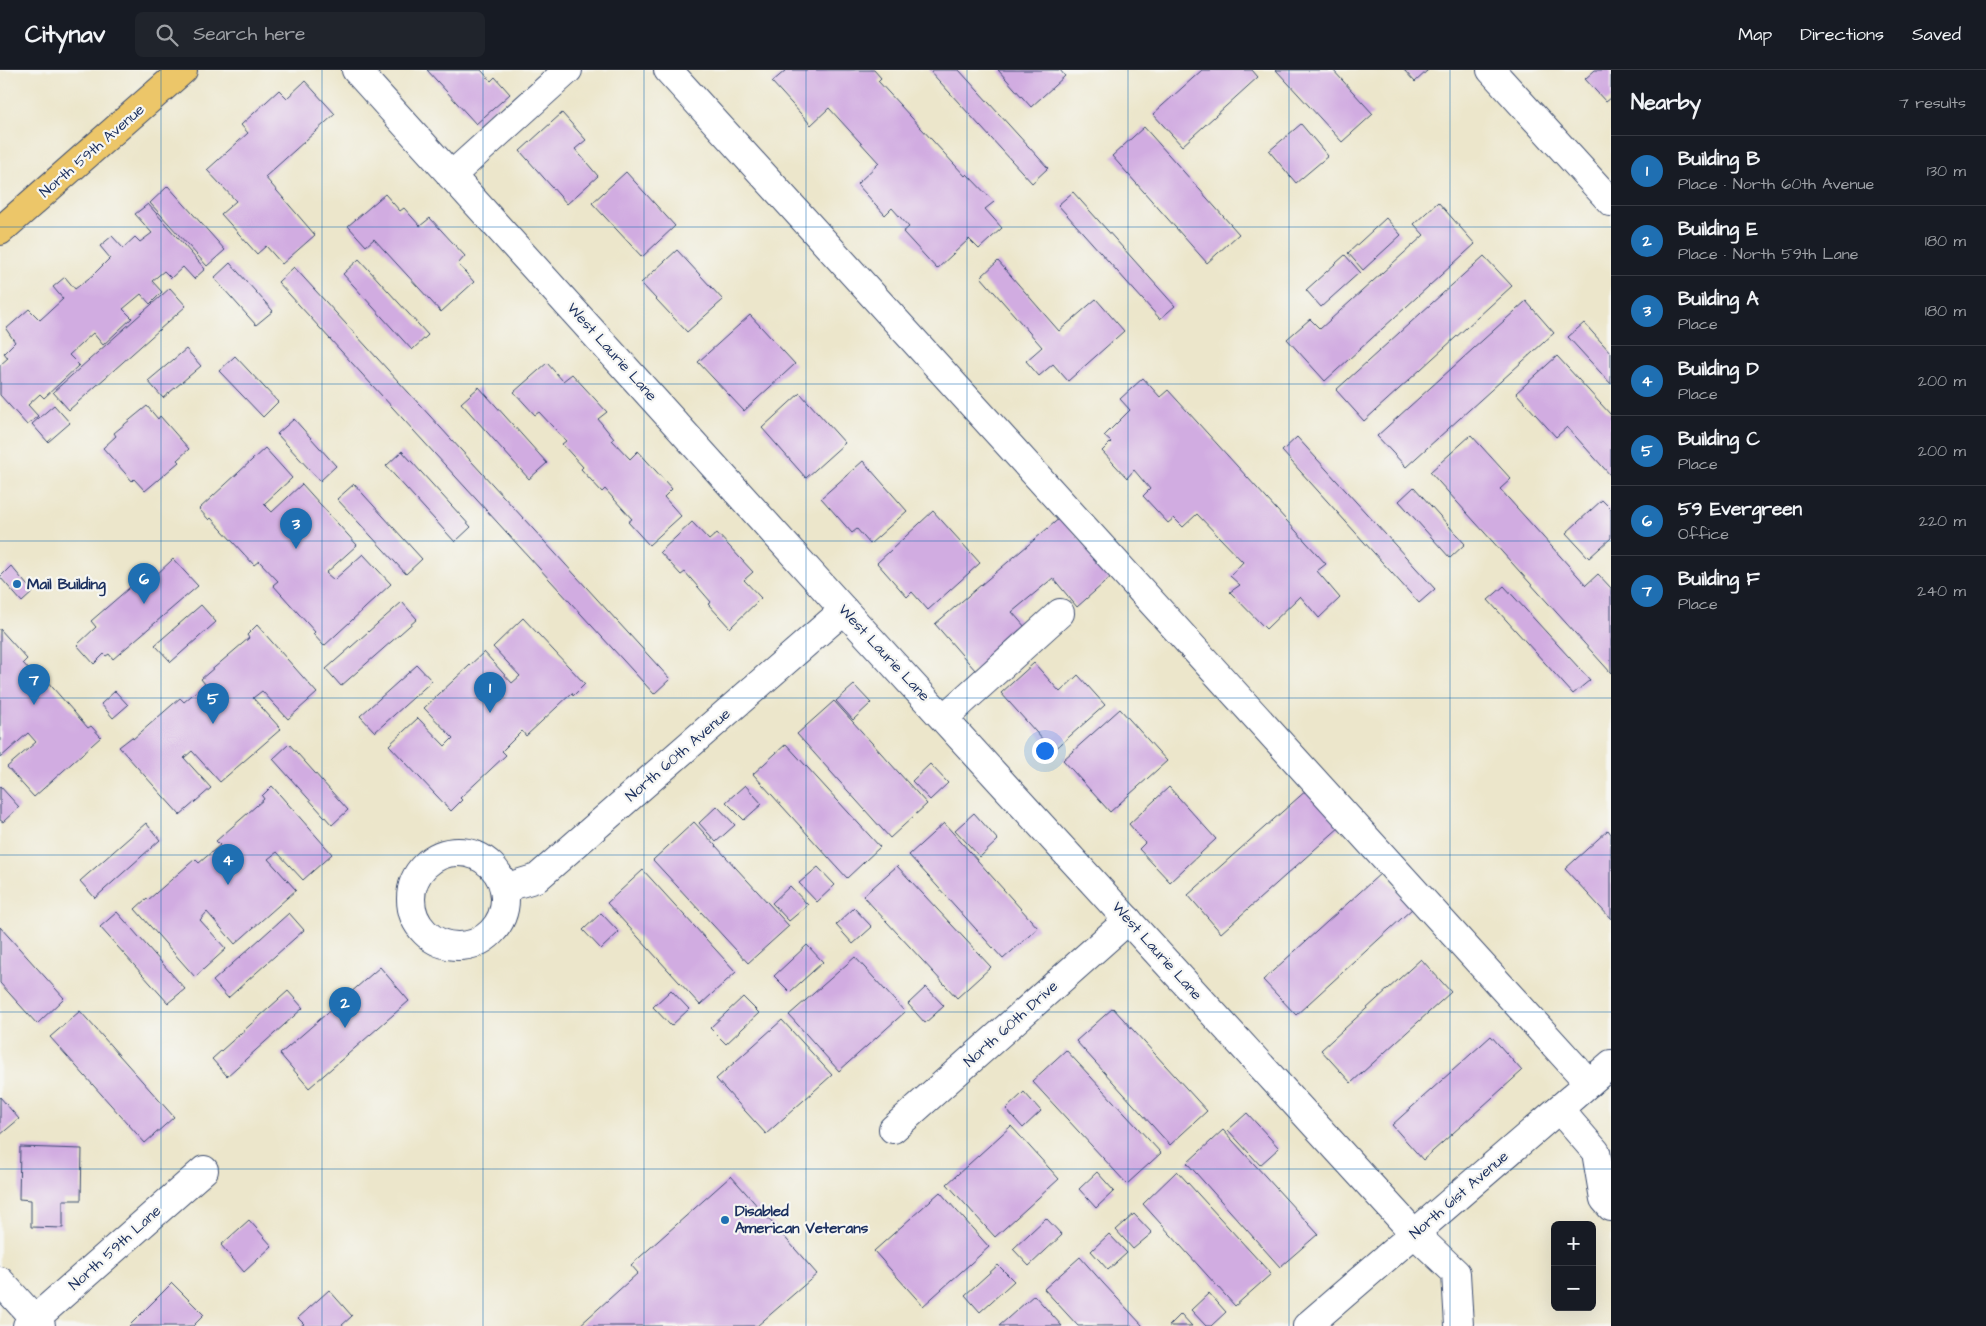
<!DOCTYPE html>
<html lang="en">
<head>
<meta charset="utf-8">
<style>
	:root { --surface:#171b24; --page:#20242c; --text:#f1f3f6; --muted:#9ea1a6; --line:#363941; --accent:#1f6fb2 }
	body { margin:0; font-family:"Architects Daughter",sans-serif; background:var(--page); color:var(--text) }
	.controls { position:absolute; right:15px; bottom:15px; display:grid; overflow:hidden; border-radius:8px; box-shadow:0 5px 20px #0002 }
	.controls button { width:45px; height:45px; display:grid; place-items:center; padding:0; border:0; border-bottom:1px solid var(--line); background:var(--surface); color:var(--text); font:25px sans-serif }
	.you { position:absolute; left:1044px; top:680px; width:18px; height:18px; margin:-12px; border:4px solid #fff; border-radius:50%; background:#1a73e8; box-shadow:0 0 0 8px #1a73e833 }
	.badge { display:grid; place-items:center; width:32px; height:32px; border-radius:50%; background:var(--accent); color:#fff; font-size:16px; font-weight:700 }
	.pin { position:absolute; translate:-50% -41px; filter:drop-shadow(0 1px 2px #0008) }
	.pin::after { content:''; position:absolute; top:26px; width:18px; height:15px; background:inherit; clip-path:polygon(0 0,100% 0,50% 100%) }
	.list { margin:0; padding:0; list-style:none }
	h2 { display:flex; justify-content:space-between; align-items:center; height:65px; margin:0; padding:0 20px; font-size:21px }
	h2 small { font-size:16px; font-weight:400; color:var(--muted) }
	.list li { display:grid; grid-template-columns:32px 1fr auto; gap:15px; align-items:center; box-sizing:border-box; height:70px; padding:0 20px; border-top:1px solid var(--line) }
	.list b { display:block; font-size:19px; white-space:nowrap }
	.list p { margin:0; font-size:16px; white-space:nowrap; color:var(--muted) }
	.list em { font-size:16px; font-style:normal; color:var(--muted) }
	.icon { flex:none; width:28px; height:28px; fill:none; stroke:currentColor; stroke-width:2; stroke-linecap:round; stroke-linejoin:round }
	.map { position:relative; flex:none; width:1611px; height:1256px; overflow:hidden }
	header { display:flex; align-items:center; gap:30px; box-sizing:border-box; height:70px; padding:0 25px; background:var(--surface); border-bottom:1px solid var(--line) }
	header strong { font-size:24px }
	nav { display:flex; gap:28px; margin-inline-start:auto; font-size:18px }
	.search { width:350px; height:45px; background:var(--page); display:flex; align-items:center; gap:12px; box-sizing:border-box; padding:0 18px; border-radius:8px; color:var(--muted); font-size:19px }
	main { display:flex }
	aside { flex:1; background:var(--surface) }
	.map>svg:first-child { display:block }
	.building { fill:#d1ace1 }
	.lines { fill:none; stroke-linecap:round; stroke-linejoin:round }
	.minor-casing { stroke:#3a4a6e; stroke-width:30 }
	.major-casing { stroke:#3a4a6e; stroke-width:30 }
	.minor { stroke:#fff; stroke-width:28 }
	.major { stroke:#ecc669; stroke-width:28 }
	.grid { fill:none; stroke:#1f6fb2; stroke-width:1; stroke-opacity:0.55 }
	.poi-dot { fill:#1f6fb2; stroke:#f6f6f2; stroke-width:2 }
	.labels { text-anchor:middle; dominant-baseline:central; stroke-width:4.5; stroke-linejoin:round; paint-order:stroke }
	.street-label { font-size:15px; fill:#1b2f5e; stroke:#f6f6f2 }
	.poi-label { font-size:15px; font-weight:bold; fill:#1b2f5e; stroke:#f6f6f2; text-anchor:start }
</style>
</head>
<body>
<header>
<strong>Citynav</strong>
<div class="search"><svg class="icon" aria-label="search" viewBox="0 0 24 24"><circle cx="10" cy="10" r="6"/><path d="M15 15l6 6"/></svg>Search here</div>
<nav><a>Map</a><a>Directions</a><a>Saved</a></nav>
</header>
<main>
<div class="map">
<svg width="1611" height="1256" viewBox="0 0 1611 1256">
	<rect width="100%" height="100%" fill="#f6f6f2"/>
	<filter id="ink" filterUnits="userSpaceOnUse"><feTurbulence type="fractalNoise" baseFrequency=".02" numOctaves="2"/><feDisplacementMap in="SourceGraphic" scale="10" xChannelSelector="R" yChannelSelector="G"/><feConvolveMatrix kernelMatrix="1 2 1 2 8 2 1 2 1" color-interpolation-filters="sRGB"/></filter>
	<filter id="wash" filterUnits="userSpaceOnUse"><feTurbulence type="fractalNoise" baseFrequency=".0096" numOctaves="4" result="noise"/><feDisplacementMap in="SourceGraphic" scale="20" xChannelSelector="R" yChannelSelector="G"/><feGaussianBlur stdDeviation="1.12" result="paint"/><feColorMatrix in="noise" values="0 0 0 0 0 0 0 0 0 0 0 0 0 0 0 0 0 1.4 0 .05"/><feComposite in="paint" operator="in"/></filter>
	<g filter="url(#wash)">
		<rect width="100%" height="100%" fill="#ece6cb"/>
		<g id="blocks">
			<!-- building -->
			<g class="building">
				<polygon points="427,0 481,0 491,11 495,7 510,24 476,54"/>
				<polygon points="786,0 874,0 881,8 878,11 965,106 967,104 994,132 985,139 1002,158 979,179 969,169 937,199 903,162 909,157 892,138 885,145 857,114 879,93 829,38 811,55 772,12"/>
				<polygon points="929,0 959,0 1048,98 1032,113"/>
				<polygon points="998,0 1060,0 1065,6 1031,37"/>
				<polygon points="1202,0 1252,0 1258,7 1182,76 1153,44"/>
				<polygon points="1276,0 1333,0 1373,44 1342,72"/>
				<polygon points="1404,0 1428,0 1415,12"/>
				<polygon points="1595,0 1611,0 1611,28 1606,32 1585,9"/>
				<polygon points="305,11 335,44 265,107 315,165 282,194 266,176 257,184 221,144 236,131 207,100 248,63 241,55 279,20 287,28"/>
				<polygon points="562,43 586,70 575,79 598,106 567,134 520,81"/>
				<polygon points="1301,54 1328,86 1296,113 1269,81"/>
				<polygon points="1144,57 1239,164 1207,193 1112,86"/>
				<polygon points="626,102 675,156 642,187 592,133"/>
				<polygon points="168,116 225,180 207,196 150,133"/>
				<polygon points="1073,122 1175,236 1160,249 1058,135"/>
				<polygon points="385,124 400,141 404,138 420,156 430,148 465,186 458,194 474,212 441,242 374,169 366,176 348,156"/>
				<polygon points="1438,132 1475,174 1325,311 1287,269 1310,249 1320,259 1424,165 1414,154"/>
				<polygon points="148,134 205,199 194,209 183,197 171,208 164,201 152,211 162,222 150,234 141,224 123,239 132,248 103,275 93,263 69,285 79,295 44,328 40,324 28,335 38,346 27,355 0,325 0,295 8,288 4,283 15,272 6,259 29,239 40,250 63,229 53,217 65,207 75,219 93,205 110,188 100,176 112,166 123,178 135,167 140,172 152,163 135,144"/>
				<polygon points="1386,148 1401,165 1363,200 1348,183"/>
				<polygon points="677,180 723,230 687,262 641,213"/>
				<polygon points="1345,185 1360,202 1321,237 1306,220"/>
				<polygon points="1484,186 1512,216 1364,351 1336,320"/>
				<polygon points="359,189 428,265 412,280 343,204"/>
				<polygon points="998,191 1059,261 1096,229 1124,261 1068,311 1053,294 1039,306 1026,291 1042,277 981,207"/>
				<polygon points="230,193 273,241 256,255 214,208"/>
				<polygon points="294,197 670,609 654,624 278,212"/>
				<polygon points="170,218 186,236 69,340 53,322"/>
				<polygon points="1526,231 1554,263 1406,397 1377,366"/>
				<polygon points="750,245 795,294 744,341 698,292"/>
				<polygon points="1584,253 1611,283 1611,314 1568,267"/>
				<polygon points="186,279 201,296 163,328 148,311"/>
				<polygon points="235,286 278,332 263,347 219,301"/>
				<polygon points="1557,286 1611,345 1611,406 1567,357 1556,367 1516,323"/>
				<polygon points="547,293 563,311 572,304 607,342 598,349 614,369 612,370 630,389 638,381 672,419 664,427 681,446 649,475 628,452 632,449 605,419 602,422 581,399 583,397 562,374 566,371 539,342 535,345 514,322"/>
				<polygon points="1143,308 1160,327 1168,320 1326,494 1317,501 1340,528 1319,548 1300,526 1266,559 1230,522 1240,515 1230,506 1243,492 1197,444 1183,457 1174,448 1168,453 1143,426 1150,419 1134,400 1127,408 1102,381 1111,372 1104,366 1130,340 1120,329"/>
				<polygon points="479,317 547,393 529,409 461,333"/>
				<polygon points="800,323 845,373 806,408 762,358"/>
				<polygon points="54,335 70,353 48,372 32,354"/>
				<polygon points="147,336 158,349 160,346 189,379 177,390 179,392 145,421 134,409 132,411 103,378 116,366 114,363"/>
				<polygon points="294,349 336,396 320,411 277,364"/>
				<polygon points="1471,365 1511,409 1500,419 1586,515 1598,504 1611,518 1611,603 1430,402"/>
				<polygon points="1297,367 1435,519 1419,533 1282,381"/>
				<polygon points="265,378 292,408 264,434 272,442 302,414 357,475 326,503 334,510 363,484 391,514 324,576 313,564 315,562 273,515 278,511 259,491 254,495 211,448 209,450 199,439"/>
				<polygon points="402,381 471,457 455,472 386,396"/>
				<polygon points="863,391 907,441 870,474 857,459 852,463 821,428"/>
				<polygon points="354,414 422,489 406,504 337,429"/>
				<polygon points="1414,417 1465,474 1450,488 1399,431"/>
				<polygon points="1602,430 1611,439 1611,468 1589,488 1566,463"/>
				<polygon points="933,441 980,493 928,540 912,522 907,527 877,493"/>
				<polygon points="1061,447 1112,506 1077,537 1053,508 1012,542 1032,565 982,608 935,554"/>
				<polygon points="692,452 709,470 717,463 753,502 744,510 761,528 730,558 708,534 711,532 685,502 681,505 660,482"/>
				<polygon points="173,489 198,516 113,589 109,584 106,586 104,584 94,594 77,575 96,557 91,551 150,500 155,506"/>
				<polygon points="11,496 33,522 22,532 0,507"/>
				<polygon points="1504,516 1590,610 1573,624 1488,530"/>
				<polygon points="402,532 417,549 341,616 326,599"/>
				<polygon points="201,535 216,552 171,592 155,575"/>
				<polygon points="523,548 585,614 573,626 572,623 526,666 522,661 502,681 506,685 460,728 462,730 451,741 389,675 418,648 445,676 453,668 424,638 484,582 512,613 520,606 493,577"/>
				<polygon points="257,555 317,623 288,649 262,621 253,628 281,659 220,712 192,681 184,688 211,718 180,745 119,677 132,667 133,669 180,628 184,632 205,614 201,609 249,568 247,565"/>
				<polygon points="0,559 27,589 23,593 42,614 46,610 88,658 91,656 101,667 34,727 7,697 36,672 28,663 0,688"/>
				<polygon points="1034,593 1060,622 1078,605 1105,635 1053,681 1001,623"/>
				<polygon points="417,595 432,611 375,662 360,646"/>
				<polygon points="854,615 871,633 853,650 836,631"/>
				<polygon points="115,621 128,635 113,648 101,634"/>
				<polygon points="834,631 927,734 890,768 797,664"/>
				<polygon points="1120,639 1167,691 1110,742 1063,690"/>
				<polygon points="289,674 348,740 332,755 273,689"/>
				<polygon points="786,674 880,777 847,808 753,704"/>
				<polygon points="930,694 948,713 930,730 912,711"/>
				<polygon points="745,715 762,734 744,750 726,732"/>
				<polygon points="0,716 19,737 3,752 0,750"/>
				<polygon points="272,716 332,784 303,810 277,782 268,789 296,820 235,874 207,842 200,850 226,879 195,907 135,839 147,828 148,830 195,789 199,793 220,775 216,771 264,729 262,726"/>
				<polygon points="1169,717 1216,769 1170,812 1139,779 1145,773 1129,754"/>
				<polygon points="1308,719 1341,756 1221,863 1188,825"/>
				<polygon points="717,736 735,755 716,772 699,753"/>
				<polygon points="974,743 998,770 980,787 955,760"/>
				<polygon points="694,752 789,856 748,893 653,790"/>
				<polygon points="146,753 160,770 95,828 80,811"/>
				<polygon points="944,753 1038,858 1003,889 909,785"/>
				<polygon points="1608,760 1611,764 1611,849 1565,799"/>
				<polygon points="897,796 991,897 957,928 863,826"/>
				<polygon points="818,797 835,815 817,832 799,813"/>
				<polygon points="643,800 736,902 700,935 607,833"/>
				<polygon points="1381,803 1413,838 1296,945 1263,910"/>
				<polygon points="790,816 808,835 789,851 772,833"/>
				<polygon points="854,838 872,857 853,874 836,855"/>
				<polygon points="117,842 185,919 168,933 100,857"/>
				<polygon points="289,843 304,860 228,928 213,911"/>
				<polygon points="601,843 619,862 601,879 583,860"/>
				<polygon points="0,857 64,928 37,954 0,913"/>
				<polygon points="807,875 823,892 790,922 774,906"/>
				<polygon points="855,887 905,942 839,1001 789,945"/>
				<polygon points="1421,889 1451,922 1351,1013 1321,980"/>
				<polygon points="380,897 409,931 309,1018 280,984"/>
				<polygon points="926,917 944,936 925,953 908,934"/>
				<polygon points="671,920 689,939 671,956 653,937"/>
				<polygon points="288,921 303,938 227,1006 212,989"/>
				<polygon points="743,927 759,943 726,974 710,958"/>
				<polygon points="1113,938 1207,1041 1170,1075 1076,971"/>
				<polygon points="80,941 174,1047 145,1073 50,967"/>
				<polygon points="782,950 832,1005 766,1064 716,1009"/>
				<polygon points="1491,966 1522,1001 1423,1090 1392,1055"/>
				<polygon points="1066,980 1161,1083 1127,1114 1032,1011"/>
				<polygon points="1024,1022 1041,1041 1023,1058 1006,1039"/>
				<polygon points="0,1027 19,1049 0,1065"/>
				<polygon points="1247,1043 1279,1078 1260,1095 1228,1060"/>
				<polygon points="1011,1056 1059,1109 995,1167 947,1114"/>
				<polygon points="1223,1060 1318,1164 1280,1197 1187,1093"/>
				<polygon points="20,1077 82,1079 81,1130 63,1130 63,1158 31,1157 31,1130 19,1129"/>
				<polygon points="1177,1101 1271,1204 1235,1236 1143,1134"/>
				<polygon points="1097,1102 1114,1121 1096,1138 1079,1119"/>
				<polygon points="731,1106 817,1204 757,1256 579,1256 638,1203 631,1195"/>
				<polygon points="940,1122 989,1177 923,1236 874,1181"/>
				<polygon points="1134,1144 1152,1163 1133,1179 1116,1160"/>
				<polygon points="1046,1148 1062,1165 1029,1196 1013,1179"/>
				<polygon points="249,1150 272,1176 244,1202 221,1175"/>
				<polygon points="1109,1164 1127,1183 1108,1200 1091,1181"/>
				<polygon points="1080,1187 1103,1213 1143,1256 1078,1256 1044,1219"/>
				<polygon points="998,1195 1014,1211 980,1242 965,1225"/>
				<polygon points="172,1213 204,1245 193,1256 129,1256"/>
				<polygon points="329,1220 352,1246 341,1256 301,1256 304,1254 298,1248"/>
				<polygon points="1209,1223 1226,1242 1211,1256 1206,1256 1191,1240"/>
				<polygon points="1034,1225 1062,1256 999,1256"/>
				<polygon points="1181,1244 1192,1256 1169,1256"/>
			</g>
		</g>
	</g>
	<g filter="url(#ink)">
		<use href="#blocks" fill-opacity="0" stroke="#3a4a6e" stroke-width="1"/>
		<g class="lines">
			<defs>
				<g id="minor">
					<polyline points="356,0 844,540 1414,1163 1456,1203 1459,1256"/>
					<polyline points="668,0 1589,1013"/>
					<polyline points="1491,0 1611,132"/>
					<polyline points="451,106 568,0"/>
					<polyline points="944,648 1060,543"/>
					<circle cx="458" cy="829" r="47"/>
					<polyline points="504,818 537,808 844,540"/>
					<polyline points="1559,1039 1596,1082 1604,1129 1611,1137"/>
					<polyline points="893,1059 1128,850"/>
					<polyline points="0,1211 41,1256"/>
					<polyline points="27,1256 204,1100"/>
					<polyline points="1307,1256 1611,994"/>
				</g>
				<polyline id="major" points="0,161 183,0"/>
			</defs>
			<!-- minor casing -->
			<use href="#minor" class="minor-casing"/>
			<!-- major casing -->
			<use href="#major" class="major-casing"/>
			<!-- minor -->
			<use href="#minor" class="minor"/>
			<!-- major -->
			<use href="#major" class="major"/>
		</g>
	</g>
	<!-- grid -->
	<path class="grid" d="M161 0V1256M322 0V1256M483 0V1256M644 0V1256M806 0V1256M967 0V1256M1128 0V1256M1289 0V1256M1450 0V1256M0 157H1611M0 314H1611M0 471H1611M0 628H1611M0 785H1611M0 942H1611M0 1099H1611"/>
	<!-- markers -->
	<g class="poi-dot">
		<circle cx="17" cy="514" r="5"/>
		<circle cx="725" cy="1150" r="5"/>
	</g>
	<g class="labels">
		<!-- street labels -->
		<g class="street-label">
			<text transform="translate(92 81) rotate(-41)">North 59th Avenue</text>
			<text transform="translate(612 282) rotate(48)">West Laurie Lane</text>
			<text transform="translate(884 583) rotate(47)">West Laurie Lane</text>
			<text transform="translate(678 685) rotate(-41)">North 60th Avenue</text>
			<text transform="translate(1157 881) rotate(48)">West Laurie Lane</text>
			<text transform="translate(1011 954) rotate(-42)">North 60th Drive</text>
			<text transform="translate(1459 1125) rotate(-41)">North 61st Avenue</text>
			<text transform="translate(115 1178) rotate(-42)">North 59th Lane</text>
		</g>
		<!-- poi labels -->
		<g class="poi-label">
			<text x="27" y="514">Mail Building</text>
			<text x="735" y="1141">Disabled<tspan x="735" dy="17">American Veterans</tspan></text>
		</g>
	</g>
</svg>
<div class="controls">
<button>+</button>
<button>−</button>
</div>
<div class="you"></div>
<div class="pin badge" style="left:490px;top:643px">1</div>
<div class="pin badge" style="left:345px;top:958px">2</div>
<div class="pin badge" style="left:296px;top:479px">3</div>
<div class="pin badge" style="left:228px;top:815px">4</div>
<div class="pin badge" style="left:213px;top:654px">5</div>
<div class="pin badge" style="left:144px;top:534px">6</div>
<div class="pin badge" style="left:34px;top:635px">7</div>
</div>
<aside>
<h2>Nearby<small>7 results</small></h2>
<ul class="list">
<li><span class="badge">1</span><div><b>Building B</b><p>Place · North 60th Avenue</p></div><em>130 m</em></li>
<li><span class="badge">2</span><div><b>Building E</b><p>Place · North 59th Lane</p></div><em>180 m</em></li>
<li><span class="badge">3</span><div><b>Building A</b><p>Place</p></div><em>180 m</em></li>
<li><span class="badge">4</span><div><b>Building D</b><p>Place</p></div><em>200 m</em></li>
<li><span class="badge">5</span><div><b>Building C</b><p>Place</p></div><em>200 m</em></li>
<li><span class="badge">6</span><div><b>59 Evergreen</b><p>Office</p></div><em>220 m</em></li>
<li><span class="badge">7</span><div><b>Building F</b><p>Place</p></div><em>240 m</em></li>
</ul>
</aside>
</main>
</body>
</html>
